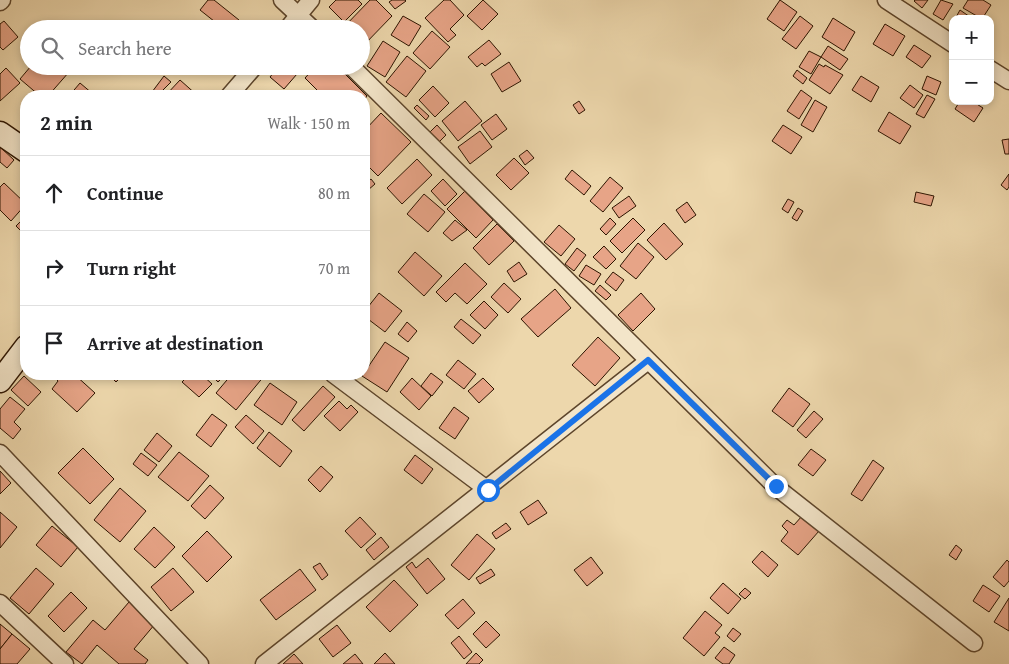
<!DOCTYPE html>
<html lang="en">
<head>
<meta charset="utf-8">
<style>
	:root { --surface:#fff; --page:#f6f6f6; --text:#202124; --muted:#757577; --line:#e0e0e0 }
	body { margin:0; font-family:"Gentium Book Plus",serif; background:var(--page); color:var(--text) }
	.controls { position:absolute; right:15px; top:15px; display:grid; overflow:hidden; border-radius:10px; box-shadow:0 2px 8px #0003 }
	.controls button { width:45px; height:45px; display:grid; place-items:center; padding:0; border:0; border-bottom:1px solid var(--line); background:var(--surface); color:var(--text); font:25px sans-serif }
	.stop { position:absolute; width:15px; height:15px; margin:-11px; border:4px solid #1a73e8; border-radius:50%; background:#fff }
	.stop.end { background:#1a73e8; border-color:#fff; box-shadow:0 1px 5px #0008 }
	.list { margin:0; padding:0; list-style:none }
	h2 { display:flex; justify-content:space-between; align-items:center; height:65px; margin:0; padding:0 20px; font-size:21px }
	h2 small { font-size:16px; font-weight:400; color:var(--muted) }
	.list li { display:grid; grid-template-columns:32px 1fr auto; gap:15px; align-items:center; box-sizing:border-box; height:75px; padding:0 20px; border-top:1px solid var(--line) }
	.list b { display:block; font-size:19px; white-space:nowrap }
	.list em { font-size:16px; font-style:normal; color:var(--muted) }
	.icon { flex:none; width:28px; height:28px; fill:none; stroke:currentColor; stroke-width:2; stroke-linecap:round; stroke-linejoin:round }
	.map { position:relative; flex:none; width:1009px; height:664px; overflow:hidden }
	.search { position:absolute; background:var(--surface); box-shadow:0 2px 8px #0003; left:20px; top:20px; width:350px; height:55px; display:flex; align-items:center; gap:12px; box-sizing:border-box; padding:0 18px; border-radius:28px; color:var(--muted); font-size:19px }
	.panel { position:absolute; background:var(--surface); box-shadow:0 2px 8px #0003; left:20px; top:90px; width:350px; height:290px; border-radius:20px }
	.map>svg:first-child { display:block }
	.building { fill:#e7a487; stroke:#2d1400 }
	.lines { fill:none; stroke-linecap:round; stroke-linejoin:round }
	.street-casing { stroke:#5d452b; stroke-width:19 }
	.secondary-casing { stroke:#2d1400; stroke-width:25 }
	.street { stroke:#f3e5c9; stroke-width:16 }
	.secondary { stroke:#f3e5c9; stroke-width:22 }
	.route { stroke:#1a73e8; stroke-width:6 }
</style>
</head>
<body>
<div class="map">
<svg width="1009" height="664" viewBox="0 0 1009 664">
	<rect width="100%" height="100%" fill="#edd7ac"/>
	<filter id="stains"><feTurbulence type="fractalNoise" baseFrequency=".004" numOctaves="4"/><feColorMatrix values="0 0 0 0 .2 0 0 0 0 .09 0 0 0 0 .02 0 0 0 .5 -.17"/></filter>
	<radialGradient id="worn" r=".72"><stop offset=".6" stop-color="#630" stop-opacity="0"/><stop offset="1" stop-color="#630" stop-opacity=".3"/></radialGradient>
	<!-- building -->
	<g class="building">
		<polygon points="208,0 214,0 239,20 232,29 224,29 200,10"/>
		<polygon points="336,0 358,0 362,4 344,22 329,7"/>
		<polygon points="370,0 376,0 392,16 361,48 361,29 342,29"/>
		<polygon points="392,0 405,0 406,1 395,9 389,2"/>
		<polygon points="444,0 450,0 464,15 450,29 456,35 448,42 425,18"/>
		<polygon points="483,0 498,14 482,30 467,16"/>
		<polygon points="780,0 797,12 784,31 767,19"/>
		<polygon points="928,0 922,8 914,1 915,0"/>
		<polygon points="941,0 953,4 943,20 933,14"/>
		<polygon points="968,0 983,0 991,5 982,19 963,8"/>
		<polygon points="960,10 973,19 955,19"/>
		<polygon points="403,16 421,26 409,46 391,35"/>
		<polygon points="800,16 813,26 796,49 782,39"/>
		<polygon points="833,18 855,32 844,51 822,37"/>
		<polygon points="4,21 18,37 3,50 0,47 0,24"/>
		<polygon points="885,24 905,36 893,56 873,44"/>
		<polygon points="432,31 450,47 430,69 413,53"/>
		<polygon points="489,40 501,54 485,66 482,63 477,67 468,57"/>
		<polygon points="383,41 400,52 385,77 367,66"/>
		<polygon points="914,45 931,56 922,68 906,57"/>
		<polygon points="828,46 848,59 840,70 821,57"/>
		<polygon points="809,51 821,57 811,74 799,67"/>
		<polygon points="407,56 426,71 406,97 386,82"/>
		<polygon points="509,62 521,81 502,92 491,74"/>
		<polygon points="819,64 824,67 825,65 843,75 830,94 809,80"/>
		<polygon points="31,66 62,66 69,72 48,96 40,96 20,79"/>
		<polygon points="279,66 289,66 297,74 284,89 270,77"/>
		<polygon points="316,66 337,66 367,96 364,100 364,96 323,96 305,78"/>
		<polygon points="6,68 20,83 0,101 0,74"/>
		<polygon points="797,70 807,78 803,84 793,76"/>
		<polygon points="164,76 171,82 157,96 152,92"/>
		<polygon points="861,76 879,87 871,102 852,90"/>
		<polygon points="927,76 941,82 936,95 922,89"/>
		<polygon points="180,80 198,96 165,96"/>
		<polygon points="80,83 93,94 91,96 69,96"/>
		<polygon points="910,85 923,95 914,108 900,98"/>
		<polygon points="433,86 449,103 435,117 419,100"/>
		<polygon points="801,90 812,98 799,119 787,111"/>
		<polygon points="927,95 935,99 924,118 916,114"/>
		<polygon points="815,100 827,107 813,132 801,125"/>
		<polygon points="465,101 482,121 458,141 442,121"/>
		<polygon points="579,101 585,110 579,114 573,105"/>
		<polygon points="960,101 972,101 983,108 974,122 955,109"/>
		<polygon points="417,105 429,116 426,120 414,108"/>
		<polygon points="889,112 911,126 900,144 878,131"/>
		<polygon points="381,113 411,142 378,176 364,162 364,131"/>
		<polygon points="496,114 507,129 492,140 481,125"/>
		<polygon points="437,125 446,135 439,142 430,132"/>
		<polygon points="783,125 802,137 791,154 772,141"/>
		<polygon points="480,131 492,147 470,164 458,147"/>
		<polygon points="1009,139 1009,154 1005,154 1002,140"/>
		<polygon points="0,147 14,160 7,168 0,162"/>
		<polygon points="527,150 534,158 525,165 519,156"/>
		<polygon points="514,158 529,173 511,190 496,175"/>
		<polygon points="417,159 432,175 402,204 387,188"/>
		<polygon points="572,170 591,186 584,195 565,179"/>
		<polygon points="1009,174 1009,187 1007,190 1001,185"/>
		<polygon points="610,177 623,188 603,212 590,201"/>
		<polygon points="371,179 375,184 368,190 364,185"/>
		<polygon points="443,179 457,194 445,206 431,191"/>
		<polygon points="4,183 26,204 11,221 0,210 0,187"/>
		<polygon points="465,191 493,220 476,238 447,209"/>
		<polygon points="916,192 934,196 931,206 914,202"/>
		<polygon points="424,194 445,212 428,232 407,214"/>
		<polygon points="629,196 636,206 619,218 612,208"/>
		<polygon points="788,199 794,202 788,213 782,209"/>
		<polygon points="687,202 696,215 685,223 676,210"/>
		<polygon points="798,208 803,211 797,221 792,218"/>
		<polygon points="26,216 26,236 16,226"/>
		<polygon points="610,218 616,224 606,235 600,229"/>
		<polygon points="633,218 645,230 622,253 610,241"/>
		<polygon points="455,220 467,230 452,241 443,233"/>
		<polygon points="664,223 683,244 666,260 647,240"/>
		<polygon points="497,224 514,241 489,265 473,248"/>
		<polygon points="559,225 575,239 561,256 544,242"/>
		<polygon points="638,243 654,257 636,279 620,266"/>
		<polygon points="604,246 616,259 606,269 593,257"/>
		<polygon points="577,248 586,255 574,271 565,264"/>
		<polygon points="415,252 442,276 424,296 398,272"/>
		<polygon points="519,262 527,274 514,282 507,271"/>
		<polygon points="465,263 487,284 467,304 455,293 446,302 436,292"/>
		<polygon points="586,265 601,274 594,285 579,276"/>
		<polygon points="613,272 624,280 616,291 605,282"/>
		<polygon points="504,283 521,299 508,313 491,297"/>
		<polygon points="600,285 611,295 606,300 595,291"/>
		<polygon points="555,289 571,308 538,337 521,319"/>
		<polygon points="379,293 402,311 385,332 364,316 364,312"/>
		<polygon points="641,293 655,309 633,331 618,315"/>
		<polygon points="484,301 498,315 485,329 470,315"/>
		<polygon points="461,319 481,335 473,344 454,327"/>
		<polygon points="407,322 417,331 408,342 398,334"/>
		<polygon points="598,337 620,358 595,386 572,365"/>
		<polygon points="385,342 409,358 387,392 362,376"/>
		<polygon points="458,360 476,374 464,389 446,375"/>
		<polygon points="431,373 443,382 432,396 421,386"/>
		<polygon points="51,374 74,374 95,393 77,412 52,389 58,381"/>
		<polygon points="108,374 124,374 116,382"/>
		<polygon points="190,374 201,374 212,384 199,397 182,382"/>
		<polygon points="210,374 226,374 218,382"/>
		<polygon points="232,374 265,375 236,410 216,393"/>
		<polygon points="24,376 41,392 28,406 11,390"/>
		<polygon points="412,378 431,396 419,410 400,392"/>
		<polygon points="483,378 494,389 479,403 468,391"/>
		<polygon points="270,383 297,402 282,425 254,405"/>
		<polygon points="323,386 335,397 304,431 292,420"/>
		<polygon points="789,388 810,404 793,427 772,411"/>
		<polygon points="10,397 25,409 14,422 21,429 13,439 0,428 0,409"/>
		<polygon points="339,401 347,409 351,405 358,412 340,431 324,416"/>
		<polygon points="454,407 469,418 455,439 439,428"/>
		<polygon points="814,411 823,419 806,438 797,430"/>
		<polygon points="212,414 227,425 211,447 196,435"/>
		<polygon points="246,415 264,431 253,444 235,427"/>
		<polygon points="269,432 292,451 280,467 257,448"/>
		<polygon points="157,433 172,446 159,462 144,450"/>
		<polygon points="83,448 114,479 90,504 58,473"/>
		<polygon points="811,449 826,460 813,476 798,465"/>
		<polygon points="179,452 209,476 188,501 158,477"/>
		<polygon points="141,453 157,465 148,476 133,464"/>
		<polygon points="415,455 433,469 422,484 404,470"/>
		<polygon points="873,460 884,468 862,501 851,494"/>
		<polygon points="321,466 333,477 320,492 308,480"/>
		<polygon points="0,471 11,483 0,494"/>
		<polygon points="210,485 224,498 205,519 191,506"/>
		<polygon points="120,488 146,511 120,542 94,520"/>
		<polygon points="538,500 547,513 528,525 520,512"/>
		<polygon points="0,512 17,527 0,548"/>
		<polygon points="802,516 819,531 798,555 781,541 788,532 782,526 787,520 794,525"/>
		<polygon points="360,517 376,534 361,548 345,531"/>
		<polygon points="506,523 511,529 496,539 492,533"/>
		<polygon points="52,526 78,547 61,567 36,545"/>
		<polygon points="154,527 175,547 155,568 134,549"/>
		<polygon points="207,531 232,557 207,582 182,556"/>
		<polygon points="477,534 495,549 469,580 451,565"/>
		<polygon points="381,537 389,547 374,560 366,550"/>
		<polygon points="956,545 962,550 956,560 949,555"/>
		<polygon points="762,551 778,565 768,577 752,562"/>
		<polygon points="591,557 603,573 587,586 574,570"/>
		<polygon points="428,558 445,579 427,594 406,567 412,562 416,568"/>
		<polygon points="1007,560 1009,562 1009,581 1004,587 993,577"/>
		<polygon points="320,563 328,575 322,580 313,567"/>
		<polygon points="36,568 54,584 29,614 10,598"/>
		<polygon points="173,568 194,592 171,611 151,587"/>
		<polygon points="300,569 316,590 276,620 260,600"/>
		<polygon points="491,569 495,575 480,584 476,578"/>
		<polygon points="394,580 418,605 390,632 366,607"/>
		<polygon points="723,583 741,599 728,614 710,598"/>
		<polygon points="983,585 1000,596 989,612 973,601"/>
		<polygon points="745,588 751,593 745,599 739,594"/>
		<polygon points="71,592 87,608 64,632 48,616"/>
		<polygon points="1009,598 1009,631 994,622"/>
		<polygon points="463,599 475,613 458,629 445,615"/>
		<polygon points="129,602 155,624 134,649 148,660 145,664 119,664 97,645 82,664 66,652 93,620 105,630"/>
		<polygon points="705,611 722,625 715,633 720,637 704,656 683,638"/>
		<polygon points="486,621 500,635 486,648 473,634"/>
		<polygon points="0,624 12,634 0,649"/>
		<polygon points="337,625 351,643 333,657 319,639"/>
		<polygon points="733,628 741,634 734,642 727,636"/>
		<polygon points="12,634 30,649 17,664 0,664 0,649"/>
		<polygon points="459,636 472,652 464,659 451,643"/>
		<polygon points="724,647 735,655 729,664 723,664 715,658"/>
		<polygon points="385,653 395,664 374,664"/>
		<polygon points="476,653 483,660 479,664 466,664"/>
		<polygon points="294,654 303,664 283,664"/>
		<polygon points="355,654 363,664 343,664"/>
	</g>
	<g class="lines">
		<defs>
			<g id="street">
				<polyline points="282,0 313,29"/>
				<polyline points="886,0 953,44"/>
				<polyline points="0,2 2,0"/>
				<polyline points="287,29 311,0"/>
				<polyline points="351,66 776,487 974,643"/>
				<polyline points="990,69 1009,81"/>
				<polyline points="229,96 255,66"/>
				<polyline points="333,374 488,490"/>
				<polyline points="0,453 200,664"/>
				<polyline points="0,603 65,664"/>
				<polyline points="264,664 648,361"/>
			</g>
			<g id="secondary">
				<polyline points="0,133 26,151"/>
				<polyline points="0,381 26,347"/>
			</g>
		</defs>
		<!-- street casing -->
		<use href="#street" class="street-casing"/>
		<!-- secondary casing -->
		<use href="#secondary" class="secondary-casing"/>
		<!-- street -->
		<use href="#street" class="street"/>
		<!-- secondary -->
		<use href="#secondary" class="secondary"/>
	</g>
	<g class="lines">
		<!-- route -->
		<polyline class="route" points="488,490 648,360 776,486"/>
	</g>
	<rect width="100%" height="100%" filter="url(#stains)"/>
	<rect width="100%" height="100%" fill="url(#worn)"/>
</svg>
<div class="controls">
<button>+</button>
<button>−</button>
</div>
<div class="stop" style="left:488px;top:490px"></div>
<div class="stop end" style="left:776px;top:486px"></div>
<div class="search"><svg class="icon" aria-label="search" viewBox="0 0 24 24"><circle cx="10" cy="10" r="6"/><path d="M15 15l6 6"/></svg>Search here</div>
<section class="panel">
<h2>2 min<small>Walk · 150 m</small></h2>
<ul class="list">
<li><svg class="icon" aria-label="ahead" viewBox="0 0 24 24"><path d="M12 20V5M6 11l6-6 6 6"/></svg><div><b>Continue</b></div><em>80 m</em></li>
<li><svg class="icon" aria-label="right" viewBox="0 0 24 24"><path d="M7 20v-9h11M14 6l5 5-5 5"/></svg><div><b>Turn right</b></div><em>70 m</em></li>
<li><svg class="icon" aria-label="arrive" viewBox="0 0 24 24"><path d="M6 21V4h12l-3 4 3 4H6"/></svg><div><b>Arrive at destination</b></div></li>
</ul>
</section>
</div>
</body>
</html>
